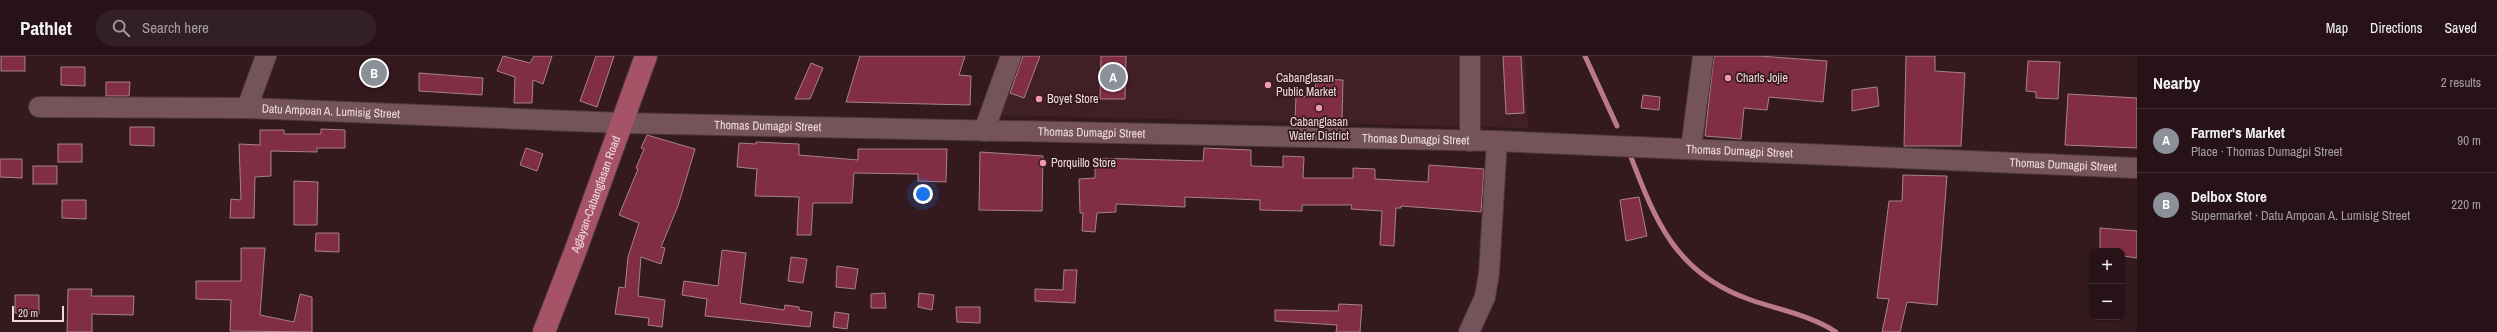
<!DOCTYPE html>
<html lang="en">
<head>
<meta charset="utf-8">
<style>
	:root { --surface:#271317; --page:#332024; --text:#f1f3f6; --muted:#a49ea1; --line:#433236; --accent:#8c9099 }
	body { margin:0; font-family:"Archivo Narrow",sans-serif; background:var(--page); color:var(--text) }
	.controls { position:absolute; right:12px; bottom:12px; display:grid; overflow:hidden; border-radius:8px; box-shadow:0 1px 3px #0004 }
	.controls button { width:36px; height:36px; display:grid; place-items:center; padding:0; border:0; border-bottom:1px solid var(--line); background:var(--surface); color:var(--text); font:20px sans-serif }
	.scale { position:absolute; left:12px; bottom:10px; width:52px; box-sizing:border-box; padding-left:4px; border:2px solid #efdbde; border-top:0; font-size:11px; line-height:14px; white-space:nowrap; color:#efdbde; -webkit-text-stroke:3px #34191f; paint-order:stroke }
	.you { position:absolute; left:923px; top:138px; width:14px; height:14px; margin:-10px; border:3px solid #fff; border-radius:50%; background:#1a73e8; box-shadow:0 0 0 6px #1a73e833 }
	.badge { display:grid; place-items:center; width:26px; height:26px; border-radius:50%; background:var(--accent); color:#fff; font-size:13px; font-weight:700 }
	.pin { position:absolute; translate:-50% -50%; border:2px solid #fff; box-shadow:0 1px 4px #0006 }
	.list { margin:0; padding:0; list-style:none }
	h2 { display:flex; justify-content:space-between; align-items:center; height:52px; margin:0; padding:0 16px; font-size:17px }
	h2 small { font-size:13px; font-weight:400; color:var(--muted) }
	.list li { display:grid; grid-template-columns:26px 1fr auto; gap:12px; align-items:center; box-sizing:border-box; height:64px; padding:0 16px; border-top:1px solid var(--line) }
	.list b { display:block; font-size:15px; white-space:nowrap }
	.list p { margin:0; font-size:13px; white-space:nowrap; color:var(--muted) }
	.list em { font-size:13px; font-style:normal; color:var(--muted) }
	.icon { flex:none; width:22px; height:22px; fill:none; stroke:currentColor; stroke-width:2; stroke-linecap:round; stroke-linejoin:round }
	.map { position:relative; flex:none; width:2137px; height:276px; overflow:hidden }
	header { display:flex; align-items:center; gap:24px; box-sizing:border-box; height:56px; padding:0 20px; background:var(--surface); border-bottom:1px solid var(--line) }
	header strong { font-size:19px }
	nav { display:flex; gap:22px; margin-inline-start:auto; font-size:14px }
	.search { width:280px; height:36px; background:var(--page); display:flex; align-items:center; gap:10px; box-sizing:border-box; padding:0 14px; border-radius:22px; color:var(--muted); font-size:15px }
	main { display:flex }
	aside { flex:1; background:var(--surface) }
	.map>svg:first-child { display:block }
	.built { fill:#411f27 }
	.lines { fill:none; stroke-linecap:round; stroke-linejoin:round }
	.stream { stroke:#bc7989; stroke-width:5 }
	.building { fill:#812d45; stroke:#a68389 }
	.minor-casing { stroke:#4d383c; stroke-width:22 }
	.primary-casing { stroke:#4d383c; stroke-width:24 }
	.minor { stroke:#74545a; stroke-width:20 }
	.primary { stroke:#a65368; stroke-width:22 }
	.poi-dot { fill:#f29aac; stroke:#34191f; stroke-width:1.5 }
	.labels { text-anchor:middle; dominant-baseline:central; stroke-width:3.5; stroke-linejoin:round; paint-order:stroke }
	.poi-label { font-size:12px; fill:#efdbde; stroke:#34191f; text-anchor:start }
	.street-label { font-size:12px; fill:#efdbde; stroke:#34191f }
</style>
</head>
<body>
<header>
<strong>Pathlet</strong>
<div class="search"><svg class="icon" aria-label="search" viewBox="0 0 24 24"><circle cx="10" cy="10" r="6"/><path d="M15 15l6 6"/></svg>Search here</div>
<nav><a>Map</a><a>Directions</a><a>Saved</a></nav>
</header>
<main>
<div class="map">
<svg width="2137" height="276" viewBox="0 0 2137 276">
	<rect width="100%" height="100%" fill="#34191f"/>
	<!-- built -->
	<polygon class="built" points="1022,0 1525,0 1528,72 1000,59"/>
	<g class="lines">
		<!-- stream -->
		<g class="stream">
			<polyline points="1585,0 1617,70"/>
			<path d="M1629 96C1655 164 1675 218 1751 244 1779 254 1810 259 1836 276"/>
		</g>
	</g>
	<!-- building -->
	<g class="building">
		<rect x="1" y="0" width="24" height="15"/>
		<polygon points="503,0 530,7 534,0 552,0 543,28 533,24 532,47 514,47 515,21 497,15"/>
		<polygon points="596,0 614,0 597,51 580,45"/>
		<polygon points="860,0 965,0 959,19 971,20 970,49 846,46"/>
		<polygon points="1023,0 1040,0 1024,42 1010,37"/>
		<polygon points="1101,0 1126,0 1125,43 1100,43"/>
		<polygon points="1503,0 1521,0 1524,57 1506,58"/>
		<polygon points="1714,0 1759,0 1827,5 1823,46 1769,41 1767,54 1744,52 1741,83 1705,80"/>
		<polygon points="1906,0 1935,0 1935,15 1965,17 1961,90 1904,90"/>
		<polygon points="2028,5 2060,6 2058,43 2036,42 2036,36 2026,35"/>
		<polygon points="811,7 823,12 810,43 795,43"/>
		<polygon points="61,11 85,11 85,30 61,29"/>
		<polygon points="419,17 483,22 482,39 419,35"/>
		<polygon points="1316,23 1343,24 1342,65 1295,64 1296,40 1315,41"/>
		<polygon points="106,26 130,26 129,40 106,40"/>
		<polygon points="1877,31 1879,50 1852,55 1852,34"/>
		<polygon points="2068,38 2137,42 2137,92 2065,89"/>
		<polygon points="1643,39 1660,41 1659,54 1641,52"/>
		<polygon points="130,71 154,71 154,90 130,89"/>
		<polygon points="321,73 345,74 345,92 317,92 317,96 271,95 271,120 255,121 254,162 230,162 231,143 241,144 239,88 260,89 260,74 284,74 284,78 321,78"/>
		<polygon points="647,79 695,93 678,150 661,191 665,192 661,208 641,201 638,240 665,244 662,271 648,269 649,262 615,258 619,231 625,232 628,201 639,167 619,159 638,113 636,112 644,93 641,92"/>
		<polygon points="756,86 799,88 799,99 858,104 858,93 947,93 946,126 918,125 918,118 854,117 852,147 813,147 811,179 797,179 799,141 755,140 757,113 737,111 739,87 756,88"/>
		<rect x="58" y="88" width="24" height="18"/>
		<polygon points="526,92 543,98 537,115 520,109"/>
		<polygon points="1204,92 1251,94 1251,110 1283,111 1283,100 1304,101 1303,122 1353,122 1353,112 1375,113 1375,123 1428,126 1429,109 1484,113 1481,156 1401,150 1401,152 1396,152 1394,190 1380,189 1382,155 1351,153 1352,149 1302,149 1302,155 1260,154 1260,144 1185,141 1185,151 1116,148 1116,156 1097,157 1095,176 1082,175 1083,157 1080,157 1079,123 1095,122 1095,102 1203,105"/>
		<polygon points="980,96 1043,100 1042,155 979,154"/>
		<polygon points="0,103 22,103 22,122 0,121"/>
		<rect x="33" y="110" width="24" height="18"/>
		<polygon points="1903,119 1947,120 1937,249 1907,246 1900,276 1882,276 1889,243 1877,242 1889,145 1902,145"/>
		<polygon points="294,125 318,126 317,169 294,169"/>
		<polygon points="1639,141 1647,180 1626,185 1620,144"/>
		<polygon points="62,144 86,144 86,163 62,162"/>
		<polygon points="2100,172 2137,175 2137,202 2123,200 2123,195 2100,195"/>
		<polygon points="316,177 339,177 339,196 315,195"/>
		<polygon points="241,192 265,192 260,259 294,266 300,238 312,241 312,276 230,275 231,244 196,243 196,225 241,225"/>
		<polygon points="722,194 746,197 740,247 784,254 785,249 799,251 799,254 812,256 810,271 705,260 707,243 682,239 684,225 718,230"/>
		<polygon points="791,201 807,203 803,227 788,225"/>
		<polygon points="837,210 858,213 855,233 836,231"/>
		<polygon points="1064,214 1077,214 1075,247 1035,245 1035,233 1063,234"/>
		<polygon points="68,233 92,233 91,240 134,240 133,259 92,258 92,276 67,276"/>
		<polygon points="885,237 886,252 871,252 871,238"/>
		<polygon points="919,237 934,239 932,254 918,251"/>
		<polygon points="15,239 39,239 39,258 15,257"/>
		<polygon points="1339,248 1362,249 1360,276 1336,276 1337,269 1275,265 1275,254 1338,255"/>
		<polygon points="956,251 980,251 980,267 957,266"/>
		<polygon points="835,256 849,258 847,273 833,271"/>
	</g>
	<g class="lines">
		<defs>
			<g id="minor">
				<path id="s1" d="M39 51 247 52 622 67 1497 85 2137 112"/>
				<polyline points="247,52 266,0"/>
				<polyline points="984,75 1011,0"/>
				<polyline points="1470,85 1470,0"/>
				<polyline points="1691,93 1703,0"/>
				<polyline points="1469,276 1485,241 1489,217 1497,85"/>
			</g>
			<g id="primary">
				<path id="s2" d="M544 276 575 196 646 0"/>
			</g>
		</defs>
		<!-- minor casing -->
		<use href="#minor" class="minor-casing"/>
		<!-- primary casing -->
		<use href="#primary" class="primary-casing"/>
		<!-- minor -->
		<use href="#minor" class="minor"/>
		<!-- primary -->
		<use href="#primary" class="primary"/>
	</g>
	<!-- markers -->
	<g class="poi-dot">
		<circle cx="1728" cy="22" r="4"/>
		<circle cx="1268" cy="29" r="4"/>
		<circle cx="1039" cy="43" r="4"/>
		<circle cx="1319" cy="52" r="4"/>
		<circle cx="1043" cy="107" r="4"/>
	</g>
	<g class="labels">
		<!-- poi labels -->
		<g class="poi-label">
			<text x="1276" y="22">Cabanglasan<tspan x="1276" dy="14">Public Market</tspan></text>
			<text x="1736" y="22">Charls Jojie</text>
			<text x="1047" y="43">Boyet Store</text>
			<text x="1319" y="66" text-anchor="middle">Cabanglasan<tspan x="1319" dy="14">Water District</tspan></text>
			<text x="1051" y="107">Porquillo Store</text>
		</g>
		<!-- street labels -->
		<g class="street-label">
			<text stroke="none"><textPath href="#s1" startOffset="292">Datu Ampoan A. Lumisig Street</textPath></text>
			<text stroke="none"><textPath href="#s1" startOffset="729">Thomas Dumagpi Street</textPath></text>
			<text stroke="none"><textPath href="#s1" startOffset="1053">Thomas Dumagpi Street</textPath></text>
			<text stroke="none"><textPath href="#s1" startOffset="1377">Thomas Dumagpi Street</textPath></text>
			<text stroke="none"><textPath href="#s1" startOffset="1701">Thomas Dumagpi Street</textPath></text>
			<text stroke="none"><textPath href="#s1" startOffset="2025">Thomas Dumagpi Street</textPath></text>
			<text stroke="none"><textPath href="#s2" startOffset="147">Aglayan-Cabanglasan Road</textPath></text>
		</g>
	</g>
</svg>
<div class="controls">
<button>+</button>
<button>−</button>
</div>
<div class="scale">20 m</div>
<div class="you"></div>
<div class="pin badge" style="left:1113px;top:21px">A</div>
<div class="pin badge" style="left:374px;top:17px">B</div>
</div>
<aside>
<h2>Nearby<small>2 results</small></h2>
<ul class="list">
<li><span class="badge">A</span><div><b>Farmer's Market</b><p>Place · Thomas Dumagpi Street</p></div><em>90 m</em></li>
<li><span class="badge">B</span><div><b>Delbox Store</b><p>Supermarket · Datu Ampoan A. Lumisig Street</p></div><em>220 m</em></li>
</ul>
</aside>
</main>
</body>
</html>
